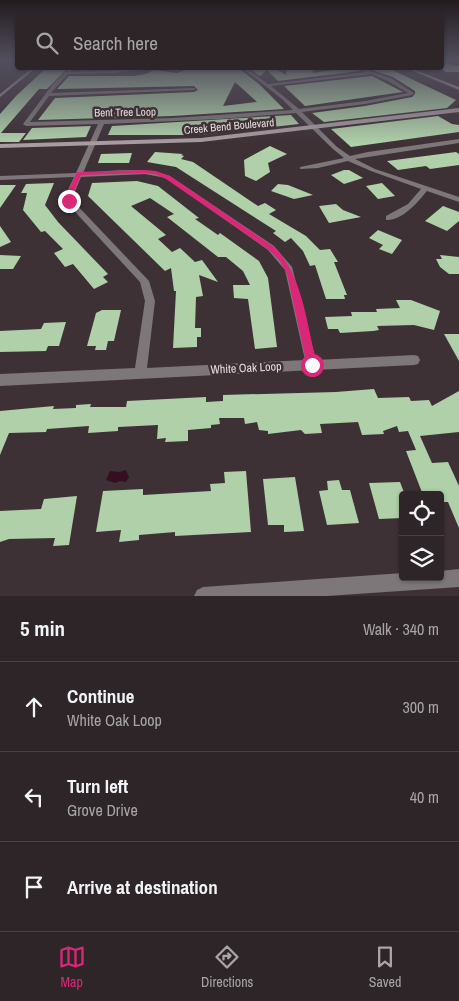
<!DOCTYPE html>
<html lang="en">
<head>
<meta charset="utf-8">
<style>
	:root { --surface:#2e2528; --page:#362d30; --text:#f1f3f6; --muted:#a7a5a8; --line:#494245; --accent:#db2777 }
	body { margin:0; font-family:"Archivo Narrow",sans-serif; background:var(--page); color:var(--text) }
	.controls { position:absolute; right:15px; bottom:15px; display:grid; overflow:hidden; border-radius:5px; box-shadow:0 1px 4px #0004 }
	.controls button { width:45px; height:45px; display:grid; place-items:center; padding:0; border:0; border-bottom:1px solid var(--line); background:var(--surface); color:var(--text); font:25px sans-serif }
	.stop { position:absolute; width:15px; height:15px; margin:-11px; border:4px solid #db2777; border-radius:50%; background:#fff }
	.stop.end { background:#db2777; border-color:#fff; box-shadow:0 1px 5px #0008 }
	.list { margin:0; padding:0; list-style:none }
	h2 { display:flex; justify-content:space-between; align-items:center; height:65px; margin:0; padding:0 20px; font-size:21px }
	h2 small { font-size:16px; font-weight:400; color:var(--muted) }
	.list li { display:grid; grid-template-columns:32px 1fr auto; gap:15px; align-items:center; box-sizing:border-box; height:90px; padding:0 20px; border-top:1px solid var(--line) }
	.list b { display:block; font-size:19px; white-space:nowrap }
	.list p { margin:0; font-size:16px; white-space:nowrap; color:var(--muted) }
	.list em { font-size:16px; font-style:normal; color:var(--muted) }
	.icon { flex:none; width:28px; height:28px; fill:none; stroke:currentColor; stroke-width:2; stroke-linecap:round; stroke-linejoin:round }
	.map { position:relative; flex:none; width:459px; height:596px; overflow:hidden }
	.search { position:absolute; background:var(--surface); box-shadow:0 1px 4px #0004; left:15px; right:15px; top:15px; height:55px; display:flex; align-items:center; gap:12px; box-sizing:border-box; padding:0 18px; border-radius:5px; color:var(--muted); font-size:19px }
	.sheet { height:335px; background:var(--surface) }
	nav { display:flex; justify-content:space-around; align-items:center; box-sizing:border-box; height:70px; border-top:1px solid var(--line); background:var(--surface); font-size:14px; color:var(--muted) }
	nav a { display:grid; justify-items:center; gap:2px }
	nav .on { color:var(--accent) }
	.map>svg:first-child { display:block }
	.water { fill:#350f21 }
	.building { fill:#afd0a9; fill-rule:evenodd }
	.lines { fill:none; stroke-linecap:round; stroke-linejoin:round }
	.street { fill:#7e777a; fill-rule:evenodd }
	.secondary { fill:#a79ca0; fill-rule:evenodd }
	.route { fill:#db2777 }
	.labels { text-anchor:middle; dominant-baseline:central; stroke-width:5; stroke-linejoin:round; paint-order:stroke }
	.far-street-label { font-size:11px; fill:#e4dcde; stroke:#3e3136 }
	.street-label { font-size:12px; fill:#e4dcde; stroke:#3e3136 }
</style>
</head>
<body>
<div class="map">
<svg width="459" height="596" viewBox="0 0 459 596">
	<rect width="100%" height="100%" fill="#3e3136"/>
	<!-- water -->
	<polygon class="water" points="126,470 129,477 126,482 120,481 115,483 106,480 110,471 119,472"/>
	<!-- building -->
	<g class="building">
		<polygon points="442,62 459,66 459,72 446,72 440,68"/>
		<polygon points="46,68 67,69 47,89 39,89 1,133 26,133 19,142 0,142 0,114 16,96"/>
		<path d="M192 68H233L241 70 259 84 284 109 172 116 38 120 55 98 194 92 198 90 194 86 57 89 69 76H134L146 74 154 70 177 73ZM235 82 257 102 223 106Z"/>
		<polygon points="274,68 286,75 287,68 312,68 313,73 346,68 356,68 360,71 278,81 267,70 260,76 250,69"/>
		<polygon points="366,68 388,68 456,100 447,108 324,122 312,113 365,106 412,97 415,94 415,91 393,77"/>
		<polygon points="372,76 403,92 305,106 284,86"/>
		<polygon points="291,115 299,124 200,135 108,135 112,126"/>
		<polygon points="438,116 452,124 459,125 459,132 351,147 331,129"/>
		<polygon points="91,126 86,137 23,140 32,128"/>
		<polygon points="270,146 287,154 268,163 270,172 256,181 245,176 244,160"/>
		<polygon points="155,152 183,154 181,155 184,156 181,159 193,162 258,206 265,203 276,210 269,214 306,236 320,250 330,249 338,262 334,262 347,295 344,295 345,299 326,299 315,265 310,266 303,251 291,238 285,242 273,233 276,231 176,167 147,162"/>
		<polygon points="456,152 459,154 459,165 430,169 426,166 398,170 387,161"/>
		<polygon points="132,153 129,163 98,163 101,154"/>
		<polygon points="344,170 349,170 363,178 344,184 331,175"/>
		<polygon points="137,181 158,186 199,218 195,219 218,235 220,233 259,261 268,278 277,347 255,349 248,299 234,298 233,285 250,285 243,271 226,257 218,257 167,217 174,214 150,198 131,206 166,235 158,239 172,252 180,248 195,262 202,260 218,282 199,275 203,296 196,297 195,328 201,328 201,337 197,337 197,347 173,348 176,291 174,291 171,268 165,271 88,196 92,183"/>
		<polygon points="54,183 45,205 58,222 108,274 103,277 108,282 94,289 73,264 65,267 54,253 63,249 45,231 41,232 23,210 27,193 21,193 26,184"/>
		<polygon points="382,183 395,196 378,199 366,186"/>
		<polygon points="278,184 288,185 313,195 294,199 271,191"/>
		<polygon points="0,185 16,185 0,208"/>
		<polygon points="336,204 343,210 361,217 329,223 319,206"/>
		<polygon points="443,206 459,212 459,221 447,231 425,221"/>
		<polygon points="0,226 11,242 0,247"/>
		<polygon points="378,230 402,240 392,254 379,249 383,245 369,238"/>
		<polygon points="0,255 21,256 13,269 0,269"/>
		<polygon points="440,255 459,257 459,274 449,274 440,267 436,259 442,259"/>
		<polygon points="396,300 411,300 440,311 434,330 414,325 377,326 379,330 373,331 340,333 338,329 328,329 325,317 352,316 351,312 377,312 376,309 400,308"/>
		<polygon points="102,310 121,310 114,341 108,341 106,350 95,350 96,346 87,346 96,313"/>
		<polygon points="66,322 59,346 48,346 46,351 0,352 0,331 41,329 44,323"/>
		<polygon points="444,334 459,334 459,361"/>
		<polygon points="374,389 378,398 409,397 411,401 429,400 432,406 459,391 459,432 420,436 432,463 448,462 459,486 459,528 448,502 440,502 440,495 423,495 406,451 416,450 408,431 399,432 397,426 383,431 384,434 362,435 358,422 320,424 322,433 305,434 301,430 268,434 268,431 259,430 257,422 245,424 244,418 219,418 220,424 211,425 211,428 188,430 188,441 165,442 166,438 157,439 158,425 118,427 118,431 88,433 89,426 47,429 46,432 9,433 0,455 0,411 54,406 53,409 76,408 76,405 91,404 90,407 126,407 127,401 206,397 206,402 223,401 223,395 336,392"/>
		<polygon points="246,471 251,532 175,536 175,532 139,535 139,540 119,542 121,530 96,532 103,491 143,489 143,495 211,491 210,484 225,483 224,472"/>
		<polygon points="295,477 304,531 284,532 284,525 268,525 263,479"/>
		<polygon points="339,480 342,490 350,490 359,523 327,525 319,491 328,490 327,481"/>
		<polygon points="400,482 405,495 403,495 403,518 379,519 369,483"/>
		<polygon points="77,496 69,545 53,546 55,538 9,539 0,542 0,511 41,509 44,499"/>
	</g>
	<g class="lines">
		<!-- street -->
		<g class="street">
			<path d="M70 68H74L71 72 153 68 115 73 68 74 51 93 194 88 196 89 194 90 49 96 30 122 172 118 293 110 282 99 242 68H246L268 84 367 72 358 68H362L392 79 414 93 412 95 365 104 302 112 337 147 350 156 368 152 459 139V143L355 159 375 169 459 197V202L427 191C418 202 402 221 386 220V216L408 204 421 189 371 171 348 161 318 168 300 169V167L344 158 333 149 296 113 220 119 104 124 83 173C112 171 143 166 170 176L274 246 292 267 316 360 414 355 418 356 420 360 418 364 414 365 0 386V374L135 368 145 301 140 282 65 201 66 194 74 177 0 180V176L76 173 98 124 26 126 23 124 53 84ZM372 74 388 81 408 93 365 101 299 109 271 86ZM145 174 166 178 268 250 285 270 305 360 147 368 155 301 149 281 73 201 74 194 81 177Z"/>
			<polygon points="459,569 459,587 327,596 194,596 197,590 203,587 403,573 403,577 440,577 440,571"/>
		</g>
		<!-- secondary -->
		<g class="secondary">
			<polygon points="32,68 36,68 0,97 0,94"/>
			<polygon points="406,68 410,68 459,87 459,90"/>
			<polygon points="459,108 459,112 201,142 0,148 0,144 201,138"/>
		</g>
	</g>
	<!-- sky -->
	<linearGradient id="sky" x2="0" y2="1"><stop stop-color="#221b1e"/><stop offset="0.42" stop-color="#524e5d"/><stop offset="1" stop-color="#524e5d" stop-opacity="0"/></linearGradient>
	<rect width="459" height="144" fill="url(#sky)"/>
	<!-- route -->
	<path class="route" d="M145 170 156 171 170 176 274 247C303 275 307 326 317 365L315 368H308L307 365 287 274 280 261 269 250 166 179 155 174 145 173 81 175 73 194 72 201 69 203 66 201 67 194 77 172Z"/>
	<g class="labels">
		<!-- far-street labels -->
		<g class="far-street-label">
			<text transform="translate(125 112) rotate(-1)">Bent Tree Loop</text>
			<text transform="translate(229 126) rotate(-5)">Creek Bend Boulevard</text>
		</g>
		<!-- street labels -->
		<g class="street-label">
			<text transform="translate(246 368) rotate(-3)">White Oak Loop</text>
		</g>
	</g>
</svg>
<div class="controls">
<button><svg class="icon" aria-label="locate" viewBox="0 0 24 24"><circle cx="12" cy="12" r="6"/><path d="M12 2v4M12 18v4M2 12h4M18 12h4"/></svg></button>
<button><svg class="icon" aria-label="layers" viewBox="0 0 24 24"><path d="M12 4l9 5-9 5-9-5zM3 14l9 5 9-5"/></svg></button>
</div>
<div class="stop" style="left:312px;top:365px"></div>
<div class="stop end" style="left:69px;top:201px"></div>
<div class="search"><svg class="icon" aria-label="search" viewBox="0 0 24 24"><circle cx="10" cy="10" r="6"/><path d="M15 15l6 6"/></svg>Search here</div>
</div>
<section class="sheet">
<h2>5 min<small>Walk · 340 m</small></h2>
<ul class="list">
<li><svg class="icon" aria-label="ahead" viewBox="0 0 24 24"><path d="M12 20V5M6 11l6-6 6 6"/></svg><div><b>Continue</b><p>White Oak Loop</p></div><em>300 m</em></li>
<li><svg class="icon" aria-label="left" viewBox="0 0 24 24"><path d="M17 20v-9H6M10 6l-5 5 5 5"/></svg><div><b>Turn left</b><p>Grove Drive</p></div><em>40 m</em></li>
<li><svg class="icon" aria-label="arrive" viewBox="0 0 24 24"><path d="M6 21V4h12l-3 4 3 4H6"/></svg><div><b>Arrive at destination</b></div></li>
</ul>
</section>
<nav>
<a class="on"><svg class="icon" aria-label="map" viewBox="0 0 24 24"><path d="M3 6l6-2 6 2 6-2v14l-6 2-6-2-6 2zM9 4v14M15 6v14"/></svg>Map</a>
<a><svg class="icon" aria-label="directions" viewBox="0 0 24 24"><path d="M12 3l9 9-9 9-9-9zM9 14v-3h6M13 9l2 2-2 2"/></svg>Directions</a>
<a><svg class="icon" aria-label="saved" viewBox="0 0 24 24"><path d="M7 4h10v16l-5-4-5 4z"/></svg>Saved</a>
</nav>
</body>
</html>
